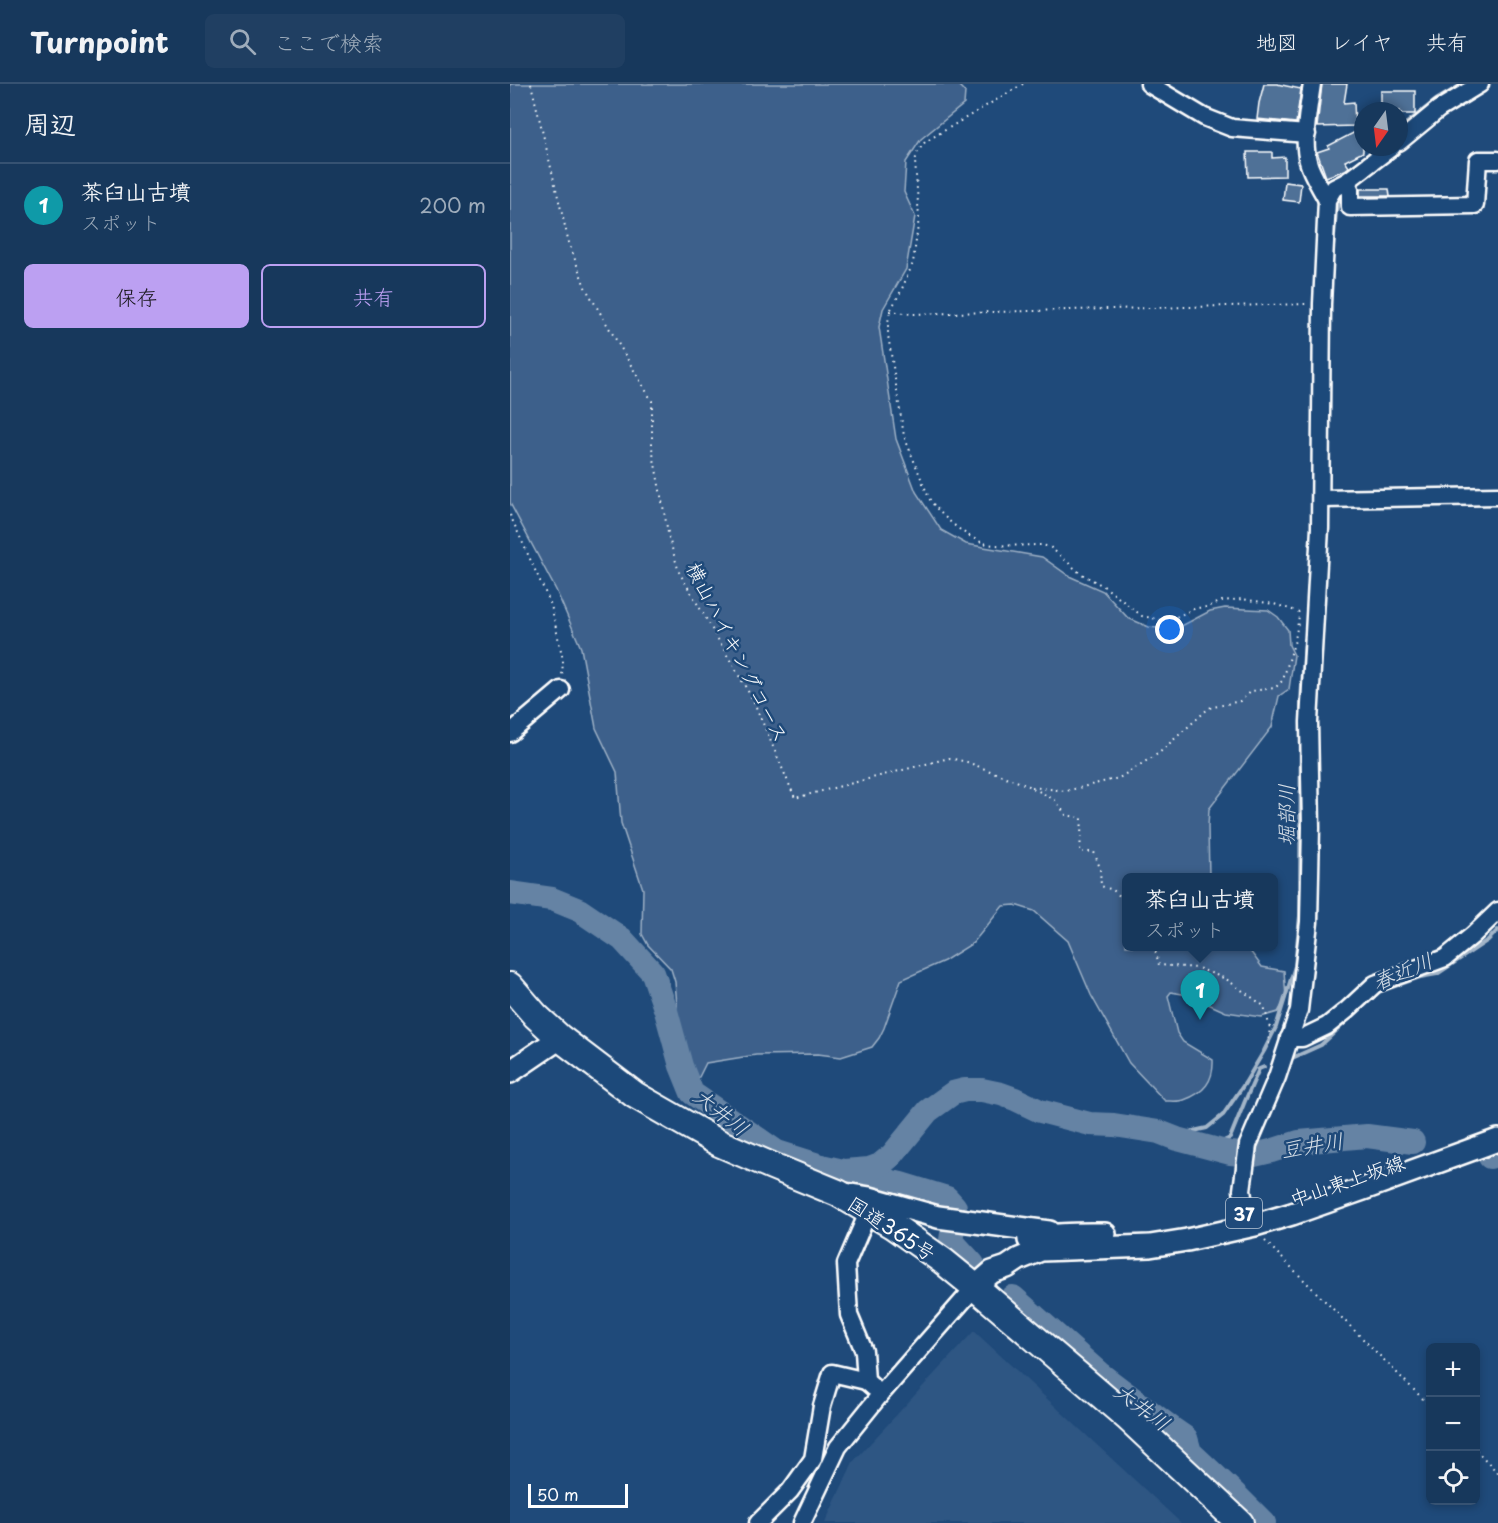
<!DOCTYPE html>
<html lang="ja">
<head>
<meta charset="utf-8">
<style>
	:root { --surface:#17385c; --page:#203f62; --text:#f1f3f6; --muted:#9eacbb; --line:#365272; --accent:#bca0f2 }
	body { margin:0; font-family:"Playpen Sans","Klee One",sans-serif; background:var(--page); color:var(--text) }
	.controls { position:absolute; right:18px; bottom:18px; display:grid; overflow:hidden; border-radius:9px; box-shadow:0 3px 9px #0003 }
	.controls button { width:54px; height:54px; display:grid; place-items:center; padding:0; border:0; border-bottom:2px solid var(--line); background:var(--surface); color:var(--text); font:30px sans-serif }
	.compass { position:absolute; left:844px; top:18px; width:54px; height:54px; border-radius:50%; background:var(--surface); box-shadow:0 3px 9px #0003; rotate:194deg }
	.scale { position:absolute; left:18px; bottom:15px; width:100px; box-sizing:border-box; padding-left:6px; border:3px solid #fff; border-top:0; font-size:16px; line-height:21px; white-space:nowrap; color:#fff; -webkit-text-stroke:4px #1f4a7a; paint-order:stroke }
	.you { position:absolute; left:660px; top:546px; width:21px; height:21px; margin:-15px; border:4px solid #fff; border-radius:50%; background:#1a73e8; box-shadow:0 0 0 9px #1a73e833 }
	.badge { display:grid; place-items:center; width:39px; height:39px; border-radius:50%; background:var(--accent); color:#fff; font-size:20px; font-weight:700 }
	.pin { position:absolute; translate:-50% -50px; filter:drop-shadow(0 2px 3px #0008) }
	.pin::after { content:''; position:absolute; top:32px; width:21px; height:18px; background:inherit; clip-path:polygon(0 0,100% 0,50% 100%) }
	.popup { position:absolute; left:612px; top:789px; width:156px; height:78px; box-sizing:border-box; display:grid; place-content:center; border-radius:9px; background:var(--surface); filter:drop-shadow(0 2px 4px #0005); font-size:20px; white-space:nowrap; color:var(--muted) }
	.popup b { font-size:22px; color:var(--text) }
	.popup::after { content:''; position:absolute; left:50%; top:100%; margin-left:-12px; border:12px solid transparent; border-top-color:var(--surface) }
	.list { margin:0; padding:0; list-style:none }
	h2 { display:flex; justify-content:space-between; align-items:center; height:78px; margin:0; padding:0 24px; font-size:26px }
	h2 small { font-size:20px; font-weight:400; color:var(--muted) }
	.list li { display:grid; grid-template-columns:39px 1fr auto; gap:18px; align-items:center; box-sizing:border-box; height:84px; padding:0 24px; border-top:2px solid var(--line) }
	.list b { display:block; font-size:22px; white-space:nowrap }
	.list p { margin:0; font-size:20px; white-space:nowrap; color:var(--muted) }
	.list em { font-size:20px; font-style:normal; color:var(--muted) }
	.actions { display:flex; gap:12px; padding:18px 24px }
	.actions a { flex:1; padding:14px 0; border:2px solid var(--accent); border-radius:9px; text-align:center; font-size:21px; color:var(--accent) }
	.actions .main { background:var(--accent); color:#111 }
	.icon { flex:none; width:33px; height:33px; fill:none; stroke:currentColor; stroke-width:2; stroke-linecap:round; stroke-linejoin:round }
	.map { position:relative; flex:none; width:988px; height:1439px; overflow:hidden }
	header { display:flex; align-items:center; gap:36px; box-sizing:border-box; height:84px; padding:0 30px; background:var(--surface); border-bottom:2px solid var(--line) }
	header strong { font-size:28px }
	nav { display:flex; gap:33px; margin-inline-start:auto; font-size:21px }
	.search { width:420px; height:54px; background:var(--page); display:flex; align-items:center; gap:15px; box-sizing:border-box; padding:0 21px; border-radius:9px; color:var(--muted); font-size:22px }
	main { display:flex }
	aside { flex:1; background:var(--surface) }
	.map>svg:first-child { display:block }
	.built { fill:#2e5683 }
	.green { fill:#3c618b; stroke:#9eb0c5; stroke-width:1.5 }
	.lines { fill:none; stroke-linecap:round; stroke-linejoin:round }
	.stream { stroke:#a3b5c8; stroke-width:4 }
	.river { stroke:#6583a4; stroke-width:24 }
	.building { fill:#507197; stroke:#fff; stroke-width:1.5 }
	.minor-casing { stroke:#fff; stroke-width:21 }
	.major-casing { stroke:#fff; stroke-width:26 }
	.highway-casing { stroke:#fff; stroke-width:30 }
	.path { stroke:#fff; stroke-width:2; stroke-dasharray:1.5 4.5; stroke-linecap:butt }
	.minor { stroke:#1f4a7a; stroke-width:16 }
	.major { stroke:#1f4a7a; stroke-width:21 }
	.highway { stroke:#1f4a7a; stroke-width:26 }
	.labels { text-anchor:middle; dominant-baseline:central; stroke-width:5; stroke-linejoin:round; paint-order:stroke }
	.shield { fill:#1f4a7a; stroke:#bcc9d7; stroke-width:1.5 }
	.shield-label { font-size:18px; font-weight:bold; fill:#fff }
	.street-label { font-size:20px; fill:#fff; stroke:#1f4a7a }
	.water-label { font-size:21px; font-style:italic; fill:#d8e0e8; stroke:#1f4a7a }
</style>
</head>
<body>
<header>
<strong>Turnpoint</strong>
<div class="search"><svg class="icon" aria-label="search" viewBox="0 0 24 24"><circle cx="10" cy="10" r="6"/><path d="M15 15l6 6"/></svg>ここで検索</div>
<nav><a>地図</a><a>レイヤ</a><a>共有</a></nav>
</header>
<main>
<aside>
<h2>周辺<small></small></h2>
<ul class="list">
<li><span class="badge" style="background:#0f9aa8">1</span><div><b>茶臼山古墳</b><p>スポット</p></div><em>200 m</em></li>
</ul>
<div class="actions"><a class="main">保存</a><a>共有</a></div>
</aside>
<div class="map">
<svg width="988" height="1439" viewBox="0 0 988 1439">
	<rect width="100%" height="100%" fill="#1f4a7a"/>
	<filter id="ink" filterUnits="userSpaceOnUse"><feTurbulence type="fractalNoise" baseFrequency=".0167" numOctaves="2"/><feDisplacementMap in="SourceGraphic" scale="12" xChannelSelector="R" yChannelSelector="G"/><feConvolveMatrix kernelMatrix="1 2 1 2 8 2 1 2 1" color-interpolation-filters="sRGB"/></filter>
	<g filter="url(#ink)">
		<!-- built -->
		<polygon class="built" points="464,1247 671,1439 315,1439 343,1378"/>
		<!-- green -->
		<path class="green" d="M0 0H447L455 8 454 20 411 55 396 78 394 108 405 132 396 185 373 225 369 243 386 355 406 408 431 446 456 460 532 473 559 492 593 507 618 534 639 543 664 546 700 527 715 524 758 526 768 533 778 546 779 561 784 571 779 605 769 612 762 643 699 725 698 742 699 793 616 794V862L737 863 752 883 774 887 776 914 768 928 751 933 716 928 678 911 661 908 658 912 667 949 673 958 703 976C704 997 694 1009 674 1016 669 1018 661 1017 655 1017L619 979 581 911 558 857 524 827 505 821 493 822 463 859 434 877 391 896 374 944 369 954 362 963 331 973 308 970 246 971 196 979 189 993 180 998 169 995 162 986 160 971 167 921 165 898 161 885 138 861 132 850 133 805 111 739 107 688 86 644 71 564 46 506 0 419Z"/>
		<g class="lines">
			<!-- stream -->
			<g class="stream">
				<polyline points="889,45 926,16 953,0"/>
				<polyline points="848,79 867,63"/>
				<polyline points="822,177 826,127 832,109"/>
				<polyline points="780,975 811,961 868,908 910,893 927,890 978,856 988,846"/>
				<polyline points="667,1055 669,1049 679,1048 697,1044 713,1031 735,999 754,967 766,943 785,882 790,832 791,617 795,556"/>
				<polyline points="701,1063 720,1054 735,1017 749,985 754,983"/>
			</g>
			<!-- river -->
			<g class="river">
				<polyline points="0,809 42,815 69,826 112,855 143,889 156,927 171,982 182,1009 267,1068 311,1082 391,1100 437,1114 445,1123"/>
				<polyline points="980,1073 988,1070"/>
				<polyline points="334,1087 359,1085 370,1081 382,1071 418,1027 443,1009 455,1006 472,1006 491,1010 505,1015 530,1027 580,1040 604,1041 649,1048 667,1055 720,1069 744,1071 761,1067 789,1058 857,1052 903,1058"/>
				<polyline points="443,1144 441,1156 463,1180"/>
				<polyline points="503,1213 589,1289 663,1345 676,1354 680,1368 724,1409 754,1439"/>
			</g>
		</g>
		<!-- building -->
		<g class="building">
			<polygon points="754,0 767,0 791,5 786,39 747,35 749,19"/>
			<polygon points="812,0 837,0 834,19 844,18 845,42 807,43"/>
			<polygon points="871,7 905,7 905,30 889,30 889,27 871,27"/>
			<polygon points="853,44 853,68 835,77 839,83 835,86 816,93 807,68 819,64 818,62"/>
			<polygon points="737,68 762,68 762,74 775,73 775,92 738,93"/>
			<polygon points="775,98 791,100 789,118 773,116"/>
			<polygon points="850,105 879,105 880,112 850,112"/>
		</g>
		<g class="lines">
			<defs>
				<g id="minor">
					<polyline points="639,0 694,33 722,44 797,50"/>
					<path d="M802 0C799 22 792 56 798 77 801 90 811 104 817 116"/>
					<polyline points="889,58 929,25 970,0"/>
					<polyline points="836,98 840,105 840,123 965,121 968,76 988,76"/>
					<polyline points="811,415 988,412"/>
					<polyline points="0,649 51,606"/>
					<polyline points="779,954 792,954 817,942 837,926 865,900 935,874 963,851 988,827"/>
					<polyline points="360,1128 354,1138 336,1180 339,1231 354,1267 356,1297 364,1304"/>
					<polyline points="745,1141 734,1120 732,1106 738,1061 767,993 789,926 799,838 801,743 799,638 810,444 812,220 817,116 824,104 836,98 882,63"/>
					<polyline points="248,1439 280,1407 303,1375 312,1322 322,1289 356,1297"/>
					<polyline points="292,1439 328,1363 370,1311 465,1203"/>
				</g>
				<g id="major">
					<polyline points="0,988 50,954"/>
					<polyline points="335,1110 360,1114 428,1133 539,1148"/>
					<path d="M519 1156C545 1149 569 1150 595 1150"/>
					<polyline points="465,1203 482,1188 497,1183 509,1175 531,1166 640,1162 677,1156 745,1141 782,1130 859,1103 988,1056"/>
				</g>
				<polyline id="highway" points="0,902 26,932 50,954 125,1011 209,1059 262,1082 328,1109 382,1141 433,1177 465,1203 617,1333 730,1439"/>
			</defs>
			<!-- minor casing -->
			<use href="#minor" class="minor-casing"/>
			<!-- major casing -->
			<use href="#major" class="major-casing"/>
			<!-- highway casing -->
			<use href="#highway" class="highway-casing"/>
			<!-- path -->
			<g class="path">
				<polyline points="21,0 59,159 75,203 142,317 142,364 159,454 169,488 243,616 285,714 439,674 457,678 519,702 545,716 556,731 572,734 570,768 584,768 590,784 591,802 603,806 616,818"/>
				<path d="M513 0 415 58 408 67 405 77 409 134 403 179 391 207 380 227 378 238V251L394 352 419 414C428 430 457 454 474 459 485 463 518 461 532 461L540 463 570 489 595 503 632 532 651 536 666 533 686 524 698 523 712 517 732 515 764 520 789 528 790 527"/>
				<polyline points="380,227 402,230 797,220"/>
				<polyline points="0,431 41,521 53,576 52,592"/>
				<polyline points="522,703 556,707 609,694 649,669 699,624 730,617 742,607 765,604 773,596 785,556 789,532"/>
				<polyline points="644,862 649,881 688,884 716,895 754,922 760,944 758,959 762,960"/>
				<polyline points="755,1157 920,1322"/>
				<polyline points="966,1366 988,1389"/>
			</g>
			<!-- minor -->
			<use href="#minor" class="minor"/>
			<!-- major -->
			<use href="#major" class="major"/>
			<!-- highway -->
			<use href="#highway" class="highway"/>
		</g>
	</g>
	<g class="labels">
		<!-- shield labels -->
		<rect class="shield" x="716" y="1114" width="36" height="30" rx="4.5"/>
		<g class="shield-label">
			<text x="734" y="1129">37</text>
		</g>
		<!-- street labels -->
		<g class="street-label">
			<text transform="translate(228 568) rotate(63)">横山ハイキングコース</text>
			<text transform="translate(837 1096) rotate(-19)">中山東上坂線</text>
			<text transform="translate(382 1144) rotate(33)">国道365号</text>
		</g>
		<!-- water labels -->
		<g class="water-label">
			<text transform="translate(775 731) rotate(-90)">堀部川</text>
			<text transform="translate(892 886) rotate(-23)">春近川</text>
			<text transform="translate(212 1027) rotate(38)">大井川</text>
			<text transform="translate(802 1060) rotate(-9)">豆井川</text>
			<text transform="translate(633 1322) rotate(37)">大井川</text>
		</g>
	</g>
</svg>
<div class="controls">
<button>+</button>
<button>−</button>
<button><svg class="icon" aria-label="locate" viewBox="0 0 24 24"><circle cx="12" cy="12" r="6"/><path d="M12 2v4M12 18v4M2 12h4M18 12h4"/></svg></button>
</div>
<svg class="compass" viewBox="-18 -18 36 36"><path d="M0-13l5 13h-10z" fill="#e53935"/><path d="M0 13l5-13h-10z" fill="#9eacbb"/></svg>
<div class="scale">50 m</div>
<div class="you"></div>
<div class="pin badge" style="left:690px;top:936px;background:#0f9aa8">1</div>
<div class="popup"><b>茶臼山古墳</b>スポット</div>
</div>
</main>
</body>
</html>
